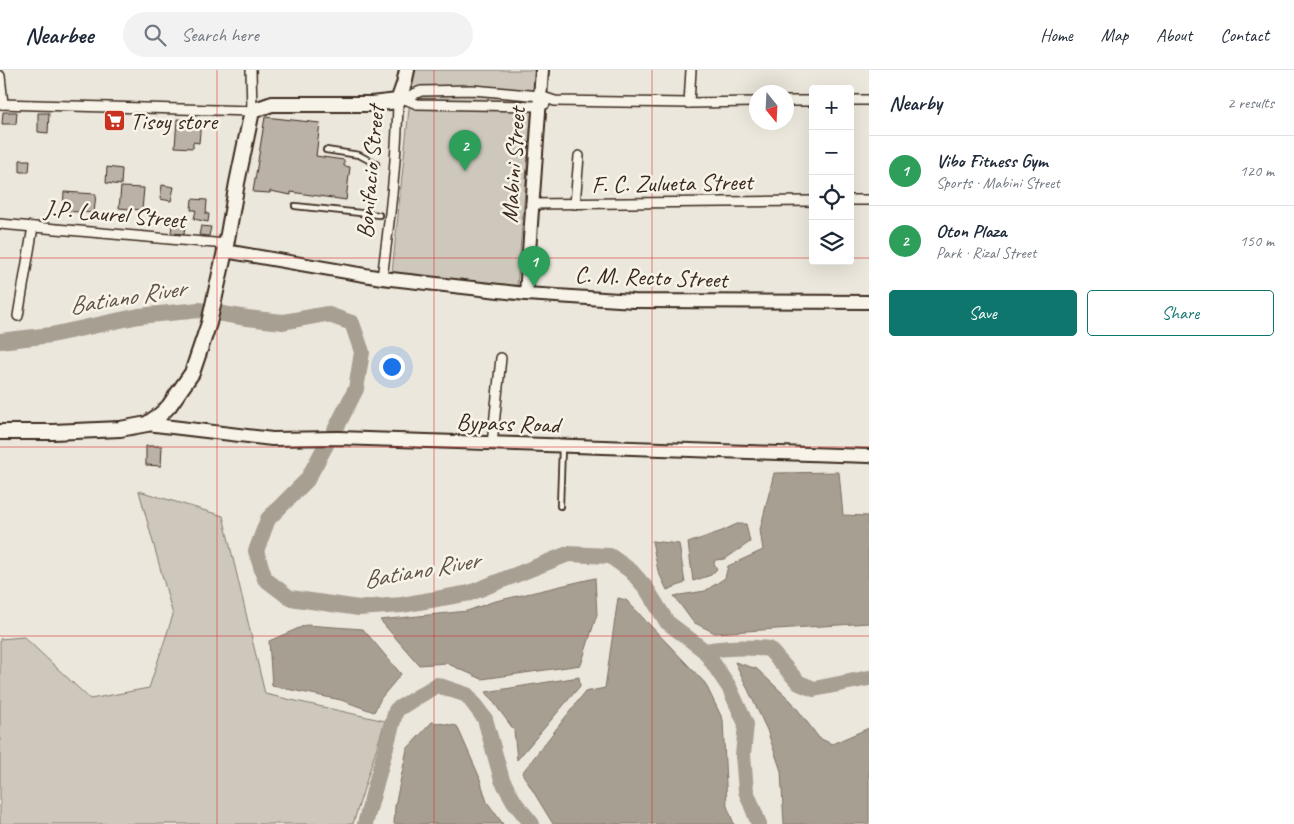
<!DOCTYPE html>
<html lang="en">
<head>
<meta charset="utf-8">
<style>
	:root { --surface:#fff; --page:#f2f2f3; --text:#1f2937; --muted:#747a83; --line:#e0e1e3; --accent:#0f766e }
	body { margin:0; font-family:Caveat,sans-serif; background:var(--page); color:var(--text) }
	.controls { position:absolute; right:15px; top:15px; display:grid; overflow:hidden; border-radius:5px; box-shadow:0 5px 20px #0002 }
	.controls button { width:45px; height:45px; display:grid; place-items:center; padding:0; border:0; border-bottom:1px solid var(--line); background:var(--surface); color:var(--text); font:25px sans-serif }
	.compass { position:absolute; left:749px; top:15px; width:45px; height:45px; border-radius:50%; background:var(--surface); box-shadow:0 5px 20px #0002; rotate:162deg }
	.you { position:absolute; left:391px; top:296px; width:18px; height:18px; margin:-12px; border:4px solid #fff; border-radius:50%; background:#1a73e8; box-shadow:0 0 0 8px #1a73e833 }
	.badge { display:grid; place-items:center; width:32px; height:32px; border-radius:50%; background:var(--accent); color:#fff; font-size:16px; font-weight:700 }
	.pin { position:absolute; translate:-50% -41px; filter:drop-shadow(0 1px 2px #0008) }
	.pin::after { content:''; position:absolute; top:26px; width:18px; height:15px; background:inherit; clip-path:polygon(0 0,100% 0,50% 100%) }
	.list { margin:0; padding:0; list-style:none }
	h2 { display:flex; justify-content:space-between; align-items:center; height:65px; margin:0; padding:0 20px; font-size:21px }
	h2 small { font-size:16px; font-weight:400; color:var(--muted) }
	.list li { display:grid; grid-template-columns:32px 1fr auto; gap:15px; align-items:center; box-sizing:border-box; height:70px; padding:0 20px; border-top:1px solid var(--line) }
	.list b { display:block; font-size:19px; white-space:nowrap }
	.list p { margin:0; font-size:16px; white-space:nowrap; color:var(--muted) }
	.list em { font-size:16px; font-style:normal; color:var(--muted) }
	.actions { display:flex; gap:10px; padding:15px 20px }
	.actions a { flex:1; padding:11px 0; border:1px solid var(--accent); border-radius:5px; text-align:center; font-size:18px; color:var(--accent) }
	.actions .main { background:var(--accent); color:#fff }
	.icon { flex:none; width:28px; height:28px; fill:none; stroke:currentColor; stroke-width:2; stroke-linecap:round; stroke-linejoin:round }
	.map { position:relative; flex:none; width:869px; height:754px; overflow:hidden }
	header { display:flex; align-items:center; gap:30px; box-sizing:border-box; height:70px; padding:0 25px; background:var(--surface); border-bottom:1px solid var(--line) }
	header strong { font-size:24px }
	nav { display:flex; gap:28px; margin-inline-start:auto; font-size:18px }
	.search { width:350px; height:45px; background:var(--page); display:flex; align-items:center; gap:12px; box-sizing:border-box; padding:0 18px; border-radius:28px; color:var(--muted); font-size:19px }
	main { display:flex }
	aside { flex:1; background:var(--surface) }
	.map>svg:first-child { display:block }
	.green { fill:#cec8bc; stroke:#84796d }
	.water { fill:#a89f93; stroke:#7c7064 }
	.lines { fill:none; stroke-linecap:round; stroke-linejoin:round }
	.river { stroke:#a89f93; stroke-width:16 }
	.building { fill:#bab2a7; stroke:#3b2a1e }
	.lane-casing { stroke:#3b2a1e; stroke-width:8 }
	.street-casing { stroke:#3b2a1e; stroke-width:12 }
	.secondary-casing { stroke:#3b2a1e; stroke-width:16 }
	.primary-casing { stroke:#3b2a1e; stroke-width:18 }
	.lane { stroke:#f7f3e8; stroke-width:4.5 }
	.street { stroke:#f7f3e8; stroke-width:9 }
	.secondary { stroke:#f7f3e8; stroke-width:12 }
	.primary { stroke:#f7f3e8; stroke-width:14 }
	.grid { fill:none; stroke:#d62828; stroke-width:1; stroke-opacity:0.55 }
	.labels { text-anchor:middle; dominant-baseline:central; stroke-width:5; stroke-linejoin:round; paint-order:stroke }
	.poi-label { font-size:24px; fill:#3b2a1e; stroke:#f7f3e8; text-anchor:start }
	.street-label { font-size:24px; fill:#3b2a1e; stroke:#f7f3e8 }
	.water-label { font-size:25px; font-style:italic; fill:#615347; stroke:#f7f3e8 }
</style>
</head>
<body>
<header>
<strong>Nearbee</strong>
<div class="search"><svg class="icon" aria-label="search" viewBox="0 0 24 24"><circle cx="10" cy="10" r="6"/><path d="M15 15l6 6"/></svg>Search here</div>
<nav><a>Home</a><a>Map</a><a>About</a><a>Contact</a></nav>
</header>
<main>
<div class="map">
<svg width="869" height="754" viewBox="0 0 869 754">
	<rect width="100%" height="100%" fill="#ece7dc"/>
	<filter id="ink" filterUnits="userSpaceOnUse"><feTurbulence type="fractalNoise" baseFrequency=".02" numOctaves="2"/><feDisplacementMap in="SourceGraphic" scale="10" xChannelSelector="R" yChannelSelector="G"/><feConvolveMatrix kernelMatrix="1 2 1 2 8 2 1 2 1" color-interpolation-filters="sRGB"/></filter>
	<g filter="url(#ink)">
		<!-- green -->
		<g class="green">
			<polygon points="413,0 535,0 517,217 392,203"/>
			<polygon points="139,421 223,446 265,624 385,651 353,754 0,754 0,569 24,567 90,629 149,618 173,545"/>
		</g>
		<!-- water -->
		<g class="water">
			<polygon points="839,402 843,445 868,446 869,553 715,563 693,552 674,526 705,521 725,508 728,496 763,480 760,460 774,403"/>
			<polygon points="737,454 746,454 750,472 725,489 715,490 714,494 717,499 711,505 693,511 688,473 722,461"/>
			<polygon points="652,471 679,474 685,513 667,520 658,501"/>
			<polygon points="595,508 597,544 581,595 482,609 446,593 419,595 380,550 467,541 492,532"/>
			<polygon points="618,528 626,530 705,613 723,650 727,736 734,754 553,754 522,703 585,622 605,618"/>
			<polygon points="306,555 363,559 401,604 381,628 374,642 341,630 272,616 269,571"/>
			<polygon points="735,592 757,599 792,632 819,668 832,674 869,658 869,754 784,754 781,701 767,660"/>
			<polygon points="579,607 580,616 517,690 514,660 486,622"/>
			<polygon points="432,652 457,656 479,706 487,732 503,754 394,754 395,736 407,679"/>
		</g>
		<g class="lines">
			<!-- river -->
			<g class="river">
				<polyline points="0,271 51,265 139,246 199,240 247,248 283,252 326,244 352,253 362,282 356,319 334,362"/>
				<path d="M326 375 307 410 268 449 256 481 265 509 290 528 359 538 402 535 470 523 568 484 610 486 631 501 646 518 667 552 705 581C727 577 746 576 769 579L799 613 814 619 869 608"/>
				<polyline points="705,581 729,617 746,654 743,685 746,721 759,754"/>
				<polyline points="365,754 396,640 437,615 467,625 485,649 502,710 515,733 532,754"/>
			</g>
		</g>
		<!-- building -->
		<g class="building">
			<polygon points="3,42 17,42 16,54 2,54"/>
			<polygon points="38,43 49,43 48,63 38,62"/>
			<polygon points="265,47 320,53 316,86 344,90 344,96 350,97 346,130 291,122 291,125 270,121 270,123 253,122"/>
			<polygon points="177,49 201,51 199,73 193,72 193,78 175,77"/>
			<polygon points="20,90 30,90 29,102 20,102"/>
			<polygon points="107,97 122,99 121,115 106,113"/>
			<polygon points="162,115 174,117 171,131 160,129"/>
			<polygon points="121,117 144,118 142,140 119,138"/>
			<polygon points="64,122 96,124 94,143 63,141"/>
			<polygon points="192,129 207,130 206,144 209,144 208,152 194,149 196,140 191,140"/>
			<polygon points="172,155 185,156 184,164 171,163"/>
			<polygon points="201,156 211,157 209,166 199,165"/>
			<polygon points="146,376 162,376 161,396 146,395"/>
		</g>
		<g class="lines">
			<defs>
				<g id="lane">
					<polyline points="326,80 359,85 376,94"/>
					<polyline points="295,136 379,145"/>
					<polyline points="560,436 562,377"/>
				</g>
				<g id="street">
					<polyline points="0,6 3,34"/>
					<polyline points="405,29 417,34 538,36 545,34"/>
					<polyline points="850,30 869,30"/>
					<polyline points="786,31 813,31"/>
					<polyline points="689,33 691,0"/>
					<polyline points="0,34 252,41 251,0"/>
					<polyline points="850,130 869,130"/>
					<polyline points="531,134 813,131"/>
					<polyline points="575,134 579,86"/>
					<polyline points="0,154 226,174"/>
					<path d="M382 208C390 149 397 90 398 31L421 21 473 20 540 26 555 31 689 33 756 32"/>
					<polyline points="18,246 33,157"/>
					<polyline points="492,374 501,288"/>
				</g>
				<g id="secondary">
					<polyline points="225,181 382,208 526,224 634,231 869,232"/>
					<polyline points="526,224 542,0"/>
					<polyline points="147,354 272,369 338,368 869,386"/>
				</g>
				<polyline id="primary" points="0,362 53,362 120,359 147,354 161,344 169,336 192,303 209,253 225,181 237,113 252,41 272,34 371,34 398,31 404,14 407,0"/>
			</defs>
			<!-- lane casing -->
			<use href="#lane" class="lane-casing"/>
			<!-- street casing -->
			<use href="#street" class="street-casing"/>
			<!-- secondary casing -->
			<use href="#secondary" class="secondary-casing"/>
			<!-- primary casing -->
			<use href="#primary" class="primary-casing"/>
			<!-- lane -->
			<use href="#lane" class="lane"/>
			<!-- street -->
			<use href="#street" class="street"/>
			<!-- secondary -->
			<use href="#secondary" class="secondary"/>
			<!-- primary -->
			<use href="#primary" class="primary"/>
		</g>
	</g>
	<!-- grid -->
	<path class="grid" d="M217 0V754M434 0V754M652 0V754M0 188H813M850 188H869M0 377H869M0 566H869"/>
	<!-- icons -->
	<defs>
		<symbol id="supermarket-square" viewBox="-11 -11 22 22"><rect x="-9" y="-9" width="18" height="18" rx="4" fill="#c8321e" stroke="#f7f3e8"/><path d="M-6-5.5h2.5l.6 2H6L4.5 2H-2.5L-4.4-4H-6ZM-1.5 3.2a1.3 1.3 0 1 0 .1 0ZM3 3.2a1.3 1.3 0 1 0 .1 0Z" fill="#fff"/></symbol>
	</defs>
	<g fill-rule="evenodd">
		<use href="#supermarket-square" x="102" y="38" width="25" height="25"/>
	</g>
	<g class="labels">
		<!-- poi labels -->
		<g class="poi-label">
			<text x="130" y="51">Tisoy store</text>
		</g>
		<!-- street labels -->
		<g class="street-label">
			<text transform="translate(513 95) rotate(-86)">Mabini Street</text>
			<text transform="translate(370 102) rotate(-85)">Bonifacio Street</text>
			<text transform="translate(672 113) rotate(-1)">F. C. Zulueta Street</text>
			<text transform="translate(115 144) rotate(5)">J.P. Laurel Street</text>
			<text transform="translate(651 207) rotate(2)">C. M. Recto Street</text>
			<text transform="translate(508 353) rotate(2)">Bypass Road</text>
		</g>
		<!-- water labels -->
		<g class="water-label">
			<text transform="translate(127 227) rotate(-9)">Batiano River</text>
			<text transform="translate(421 500) rotate(-10)">Batiano River</text>
		</g>
	</g>
</svg>
<div class="controls">
<button>+</button>
<button>−</button>
<button><svg class="icon" aria-label="locate" viewBox="0 0 24 24"><circle cx="12" cy="12" r="6"/><path d="M12 2v4M12 18v4M2 12h4M18 12h4"/></svg></button>
<button><svg class="icon" aria-label="layers" viewBox="0 0 24 24"><path d="M12 4l9 5-9 5-9-5zM3 14l9 5 9-5"/></svg></button>
</div>
<svg class="compass" viewBox="-18 -18 36 36"><path d="M0-13l5 13h-10z" fill="#e53935"/><path d="M0 13l5-13h-10z" fill="#747a83"/></svg>
<div class="you"></div>
<div class="pin badge" style="left:534px;top:217px;background:#2e9e5b">1</div>
<div class="pin badge" style="left:465px;top:101px;background:#2e9e5b">2</div>
</div>
<aside>
<h2>Nearby<small>2 results</small></h2>
<ul class="list">
<li><span class="badge" style="background:#2e9e5b">1</span><div><b>Vibo Fitness Gym</b><p>Sports · Mabini Street</p></div><em>120 m</em></li>
<li><span class="badge" style="background:#2e9e5b">2</span><div><b>Oton Plaza</b><p>Park · Rizal Street</p></div><em>150 m</em></li>
</ul>
<div class="actions"><a class="main">Save</a><a>Share</a></div>
</aside>
</main>
</body>
</html>
